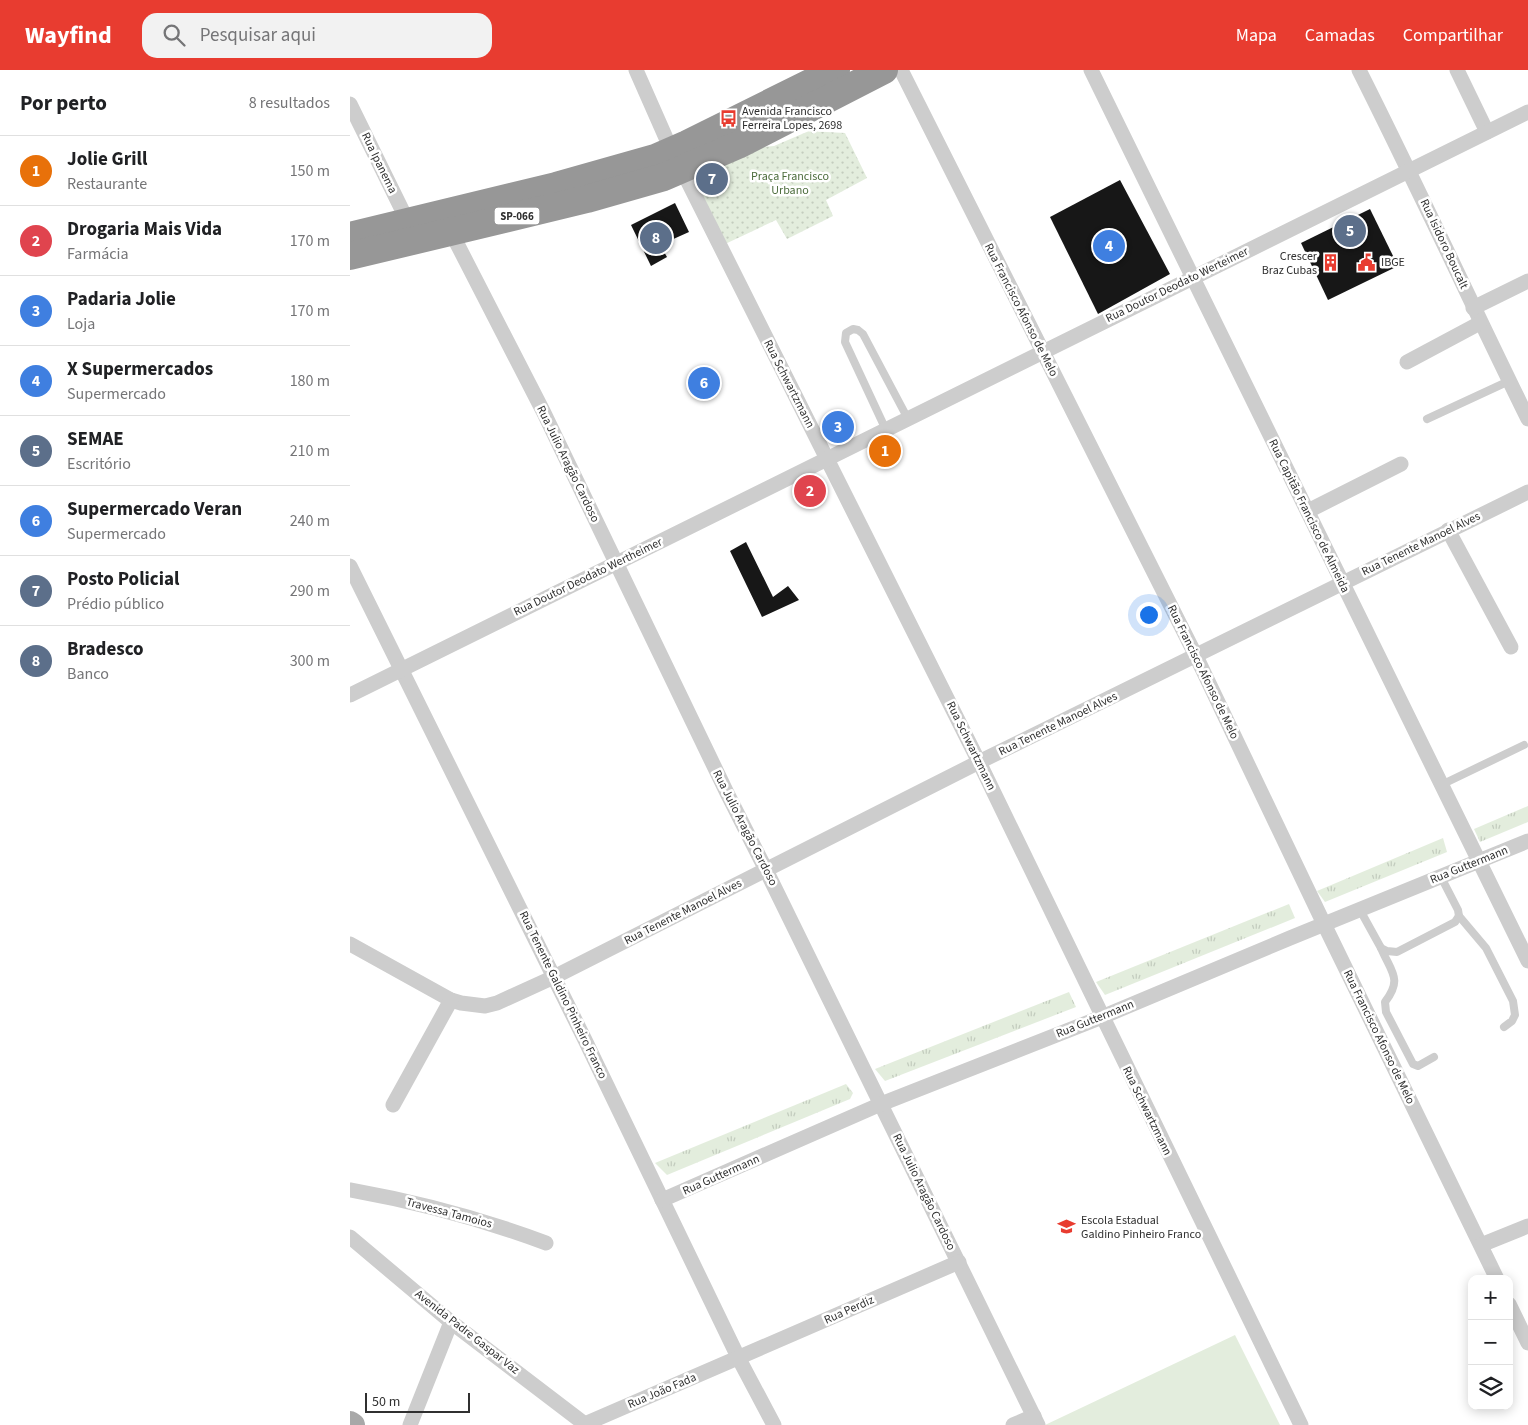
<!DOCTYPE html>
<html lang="pt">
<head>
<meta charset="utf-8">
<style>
	:root { --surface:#fff; --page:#f2f2f2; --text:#202124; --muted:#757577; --line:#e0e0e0; --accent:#e83c30 }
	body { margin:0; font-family:"Source Sans 3",sans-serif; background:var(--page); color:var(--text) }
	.controls { position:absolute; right:15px; bottom:15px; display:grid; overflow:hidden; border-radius:10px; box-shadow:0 2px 12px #0003 }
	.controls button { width:45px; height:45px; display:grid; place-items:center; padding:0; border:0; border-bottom:1px solid var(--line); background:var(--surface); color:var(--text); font:25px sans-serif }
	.scale { position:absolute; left:15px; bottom:12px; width:105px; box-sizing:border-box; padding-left:5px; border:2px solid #303030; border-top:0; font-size:14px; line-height:18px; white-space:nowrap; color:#303030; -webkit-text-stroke:4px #fff; paint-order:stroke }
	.you { position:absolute; left:798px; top:544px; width:18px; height:18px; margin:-12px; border:4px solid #fff; border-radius:50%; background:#1a73e8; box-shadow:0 0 0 8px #1a73e833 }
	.badge { display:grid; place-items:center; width:32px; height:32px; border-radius:50%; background:var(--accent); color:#fff; font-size:16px; font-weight:700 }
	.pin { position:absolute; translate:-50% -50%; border:2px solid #fff; box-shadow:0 1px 5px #0006 }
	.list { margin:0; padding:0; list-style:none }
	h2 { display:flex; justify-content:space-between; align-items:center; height:65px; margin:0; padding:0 20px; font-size:21px }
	h2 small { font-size:16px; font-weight:400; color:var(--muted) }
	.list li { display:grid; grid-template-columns:32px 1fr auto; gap:15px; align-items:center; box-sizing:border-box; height:70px; padding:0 20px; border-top:1px solid var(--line) }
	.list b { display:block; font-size:19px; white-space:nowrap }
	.list p { margin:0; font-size:16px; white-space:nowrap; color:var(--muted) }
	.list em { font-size:16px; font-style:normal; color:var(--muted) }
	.icon { flex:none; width:28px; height:28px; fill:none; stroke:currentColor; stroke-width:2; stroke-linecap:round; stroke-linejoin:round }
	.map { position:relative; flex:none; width:1178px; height:1355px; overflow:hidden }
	header { display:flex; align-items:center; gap:30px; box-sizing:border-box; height:70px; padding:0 25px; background:var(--accent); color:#fff }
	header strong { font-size:24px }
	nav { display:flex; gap:28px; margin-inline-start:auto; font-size:18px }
	.search { width:350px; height:45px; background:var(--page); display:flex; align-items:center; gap:12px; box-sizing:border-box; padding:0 18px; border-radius:15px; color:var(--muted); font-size:19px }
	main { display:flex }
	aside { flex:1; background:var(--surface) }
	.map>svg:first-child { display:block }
	.grass { fill:url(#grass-tufts) }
	.park { fill:url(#park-dots) }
	.pitch { fill:#e3eddd }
	.building { fill:#171717 }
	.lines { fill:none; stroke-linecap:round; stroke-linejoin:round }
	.lane { stroke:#cdcdcd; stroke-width:8 }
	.street { stroke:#cdcdcd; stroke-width:15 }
	.primary { stroke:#a8a8a8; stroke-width:24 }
	.highway { stroke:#979797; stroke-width:28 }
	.labels { text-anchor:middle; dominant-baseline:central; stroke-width:5; stroke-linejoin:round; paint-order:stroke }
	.shield { fill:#fff; stroke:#6e6e6e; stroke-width:1 }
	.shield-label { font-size:11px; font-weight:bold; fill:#303030 }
	.poi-label { font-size:12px; fill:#303030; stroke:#fff; text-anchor:start }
	.street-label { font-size:12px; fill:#303030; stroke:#fff }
	.park-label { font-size:12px; fill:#4c6c3c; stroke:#fff }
</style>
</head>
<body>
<header>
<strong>Wayfind</strong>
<div class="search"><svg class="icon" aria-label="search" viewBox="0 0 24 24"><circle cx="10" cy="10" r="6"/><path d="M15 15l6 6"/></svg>Pesquisar aqui</div>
<nav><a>Mapa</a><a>Camadas</a><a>Compartilhar</a></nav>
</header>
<main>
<aside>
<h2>Por perto<small>8 resultados</small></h2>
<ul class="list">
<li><span class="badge" style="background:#e8710a">1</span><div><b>Jolie Grill</b><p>Restaurante</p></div><em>150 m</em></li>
<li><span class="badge" style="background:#e0444e">2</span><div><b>Drogaria Mais Vida</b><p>Farmácia</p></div><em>170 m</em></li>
<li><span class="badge" style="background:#3f7fe0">3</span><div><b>Padaria Jolie</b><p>Loja</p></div><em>170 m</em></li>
<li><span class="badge" style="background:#3f7fe0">4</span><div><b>X Supermercados</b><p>Supermercado</p></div><em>180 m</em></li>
<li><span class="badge" style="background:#5c6f8a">5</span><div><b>SEMAE</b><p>Escritório</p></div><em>210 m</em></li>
<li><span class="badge" style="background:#3f7fe0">6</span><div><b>Supermercado Veran</b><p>Supermercado</p></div><em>240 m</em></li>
<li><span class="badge" style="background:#5c6f8a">7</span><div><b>Posto Policial</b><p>Prédio público</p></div><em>290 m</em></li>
<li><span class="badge" style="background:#5c6f8a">8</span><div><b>Bradesco</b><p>Banco</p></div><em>300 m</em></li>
</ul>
</aside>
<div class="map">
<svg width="1178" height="1355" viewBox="0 0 1178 1355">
	<defs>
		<pattern id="grass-tufts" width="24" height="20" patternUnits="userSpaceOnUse" patternTransform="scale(1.25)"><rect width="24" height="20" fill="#e3eddd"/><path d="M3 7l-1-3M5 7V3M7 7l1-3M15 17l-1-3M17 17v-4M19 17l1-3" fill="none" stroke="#c3ccbe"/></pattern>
		<pattern id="park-dots" width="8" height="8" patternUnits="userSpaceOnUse" patternTransform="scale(1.25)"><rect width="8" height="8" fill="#e3eddd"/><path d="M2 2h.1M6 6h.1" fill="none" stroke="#c3ccbe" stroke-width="1.8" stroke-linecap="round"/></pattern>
	</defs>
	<rect width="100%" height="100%" fill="#fff"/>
	<!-- grass -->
	<g class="grass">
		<polygon points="1178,736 1178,752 1130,772 1124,759"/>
		<polygon points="1093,768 1097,782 975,832 967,821"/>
		<polygon points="939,834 945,848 755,925 746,912"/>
		<polygon points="719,922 726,937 535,1011 525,999"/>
		<polygon points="496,1014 503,1023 500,1029 317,1105 305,1093"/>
	</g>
	<!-- park -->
	<polygon class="park" points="459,61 495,63 517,108 476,130 483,146 437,169 426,150 373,175 340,111 402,78 424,76"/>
	<!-- pitch -->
	<polygon class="pitch" points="885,1265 930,1355 695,1355"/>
	<!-- building -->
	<g class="building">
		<polygon points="770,110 820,204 748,244 700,147"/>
		<polygon points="325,133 339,162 310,175 317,187 301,196 281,155"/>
		<polygon points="1020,139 1048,196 978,230 951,173"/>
		<polygon points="396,472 423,527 438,516 449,530 412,547 380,481"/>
	</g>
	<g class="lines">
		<!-- lane -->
		<g class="lane">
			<polyline points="1077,349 1159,311"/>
			<polyline points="536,360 495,272 496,263 503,259 508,260 513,264 558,349"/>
			<polyline points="1091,715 1174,675"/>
			<polyline points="1010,840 1031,878 1037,881 1047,882 1105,852 1109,846 1108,840 1091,807"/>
			<polyline points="1109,846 1136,878 1163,931 1165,945 1162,951 1154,957"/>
			<path d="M1031 878C1041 902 1053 909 1035 932L1036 942 1063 994 1068 996 1084 987"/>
		</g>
		<!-- street -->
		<g class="street">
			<polyline points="286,0 316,68 629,692 951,1355"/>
			<polyline points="551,0 846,586 974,854 1147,1209"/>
			<polyline points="741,0 1178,891"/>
			<path d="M1009 0C1067 115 1121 233 1178 349"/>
			<polyline points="1107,0 1137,62"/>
			<polyline points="0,34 58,152"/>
			<polyline points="101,162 193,341 377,723 416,800 688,1355"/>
			<polyline points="1123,238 1178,211"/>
			<polyline points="1057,292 1130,253"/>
			<polyline points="958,441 1051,394"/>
			<polyline points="1098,460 1161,577"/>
			<polyline points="0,496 235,970 389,1289 424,1355"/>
			<polyline points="0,625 1178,42"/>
			<polyline points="0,874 101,930 111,933 135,936 147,933 204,907 629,692 1178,422"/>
			<polyline points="43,1035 101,930"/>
			<path d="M0 1120C67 1132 132 1149 196 1173"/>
			<polyline points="312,1130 531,1034 752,947 940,868 1178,771"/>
			<polyline points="0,1167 101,1252 236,1355"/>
			<polyline points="1131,1175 1178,1156"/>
			<polyline points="1159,1234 1178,1273"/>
			<polyline points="235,1354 609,1192"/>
			<polyline points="60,1355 101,1252"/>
			<polyline points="663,1355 684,1346"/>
		</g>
		<!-- primary -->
		<polyline class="primary" points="0,1353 3,1355"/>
		<!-- highway -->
		<g class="highway">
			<polyline points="0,166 206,116 305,88 337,74 486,0"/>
			<polyline points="0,186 237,129 314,107 388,75 534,0"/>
		</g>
	</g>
	<!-- icons -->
	<defs>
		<symbol id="bus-bare" viewBox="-9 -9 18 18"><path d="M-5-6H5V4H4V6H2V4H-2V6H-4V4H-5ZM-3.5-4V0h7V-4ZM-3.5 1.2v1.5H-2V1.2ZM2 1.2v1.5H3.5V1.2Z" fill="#e83c30" stroke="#fff" stroke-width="2.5" paint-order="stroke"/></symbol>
		<symbol id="civic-bare" viewBox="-9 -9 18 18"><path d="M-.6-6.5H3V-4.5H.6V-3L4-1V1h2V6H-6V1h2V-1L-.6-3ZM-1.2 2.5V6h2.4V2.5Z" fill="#e83c30" stroke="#fff" stroke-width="2.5" paint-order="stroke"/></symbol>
		<symbol id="building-bare" viewBox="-9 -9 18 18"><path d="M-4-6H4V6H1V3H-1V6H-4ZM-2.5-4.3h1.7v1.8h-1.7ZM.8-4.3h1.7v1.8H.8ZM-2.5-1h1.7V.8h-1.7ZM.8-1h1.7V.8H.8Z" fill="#e83c30" stroke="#fff" stroke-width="2.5" paint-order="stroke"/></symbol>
		<symbol id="school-bare" viewBox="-9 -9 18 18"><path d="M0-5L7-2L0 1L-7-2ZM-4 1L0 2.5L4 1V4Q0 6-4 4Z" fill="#e83c30" stroke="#fff" stroke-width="2.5" paint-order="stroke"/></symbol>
	</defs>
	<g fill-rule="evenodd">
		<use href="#bus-bare" x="366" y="36" width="25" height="25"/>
		<use href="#civic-bare" x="1004" y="180" width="25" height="25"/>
		<use href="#building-bare" x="968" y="180" width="25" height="25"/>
		<use href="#school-bare" x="704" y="1144" width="25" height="25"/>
	</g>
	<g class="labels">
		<!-- shield labels -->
		<rect class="shield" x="144.5" y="137.5" width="45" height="17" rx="4"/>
		<g class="shield-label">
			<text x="167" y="146">SP-066</text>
		</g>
		<!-- poi labels -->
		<g class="poi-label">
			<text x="392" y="41">Avenida Francisco<tspan x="392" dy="14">Ferreira Lopes, 2698</tspan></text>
			<text x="967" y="186" text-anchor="end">Crescer<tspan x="967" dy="14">Braz Cubas</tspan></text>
			<text x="1031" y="192">IBGE</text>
			<text x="731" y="1150">Escola Estadual<tspan x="731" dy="14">Galdino Pinheiro Franco</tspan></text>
		</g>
		<!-- street labels -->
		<g class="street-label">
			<text transform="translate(29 93) rotate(64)">Rua Ipanema</text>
			<text transform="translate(1094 174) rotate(65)">Rua Isidoro Boucalt</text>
			<text transform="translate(827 215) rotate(-26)">Rua Doutor Deodato Werteimer</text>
			<text transform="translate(671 240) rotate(63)">Rua Francisco Afonso de Melo</text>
			<text transform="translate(439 314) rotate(63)">Rua Schwartzmann</text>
			<text transform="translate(218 394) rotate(64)">Rua Julio Aragão Cardoso</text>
			<text transform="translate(959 446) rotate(64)">Rua Capitão Francisco de Almeida</text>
			<text transform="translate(1071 474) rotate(-26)">Rua Tenente Manoel Alves</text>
			<text transform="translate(238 507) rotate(-26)">Rua Doutor Deodato Wertheimer</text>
			<text transform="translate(853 602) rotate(64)">Rua Francisco Afonso de Melo</text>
			<text transform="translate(708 654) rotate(-26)">Rua Tenente Manoel Alves</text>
			<text transform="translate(621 676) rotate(64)">Rua Schwartzmann</text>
			<text transform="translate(395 758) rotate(63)">Rua Julio Aragão Cardoso</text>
			<text transform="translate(1119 795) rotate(-22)">Rua Guttermann</text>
			<text transform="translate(333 842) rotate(-27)">Rua Tenente Manoel Alves</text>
			<text transform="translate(213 925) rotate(64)">Rua Tenente Galdino Pinheiro Franco</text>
			<text transform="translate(745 949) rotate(-22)">Rua Guttermann</text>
			<text transform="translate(1029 967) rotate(64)">Rua Francisco Afonso de Melo</text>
			<text transform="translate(797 1041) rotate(64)">Rua Schwartzmann</text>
			<text transform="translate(371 1105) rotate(-24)">Rua Guttermann</text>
			<text transform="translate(574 1122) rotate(64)">Rua Julio Aragão Cardoso</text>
			<text transform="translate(99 1143) rotate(15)">Travessa Tamoios</text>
			<text transform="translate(499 1240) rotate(-24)">Rua Perdiz</text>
			<text transform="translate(117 1262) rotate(38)">Avenida Padre Gaspar Vaz</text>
			<text transform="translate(312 1321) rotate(-23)">Rua João Fada</text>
		</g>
		<!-- park labels -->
		<g class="park-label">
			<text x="440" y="106">Praça Francisco<tspan x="440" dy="14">Urbano</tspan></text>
		</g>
	</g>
</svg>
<div class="controls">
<button>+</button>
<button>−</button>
<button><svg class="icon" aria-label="layers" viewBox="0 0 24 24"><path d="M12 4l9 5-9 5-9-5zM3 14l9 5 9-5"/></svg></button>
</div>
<div class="scale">50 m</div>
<div class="you"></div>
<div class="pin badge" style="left:535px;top:381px;background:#e8710a">1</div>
<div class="pin badge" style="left:460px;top:421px;background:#e0444e">2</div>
<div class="pin badge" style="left:488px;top:357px;background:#3f7fe0">3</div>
<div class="pin badge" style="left:759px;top:176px;background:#3f7fe0">4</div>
<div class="pin badge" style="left:1000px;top:161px;background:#5c6f8a">5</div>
<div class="pin badge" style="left:354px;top:313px;background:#3f7fe0">6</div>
<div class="pin badge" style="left:362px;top:109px;background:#5c6f8a">7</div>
<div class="pin badge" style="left:306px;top:168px;background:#5c6f8a">8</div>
</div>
</main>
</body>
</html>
